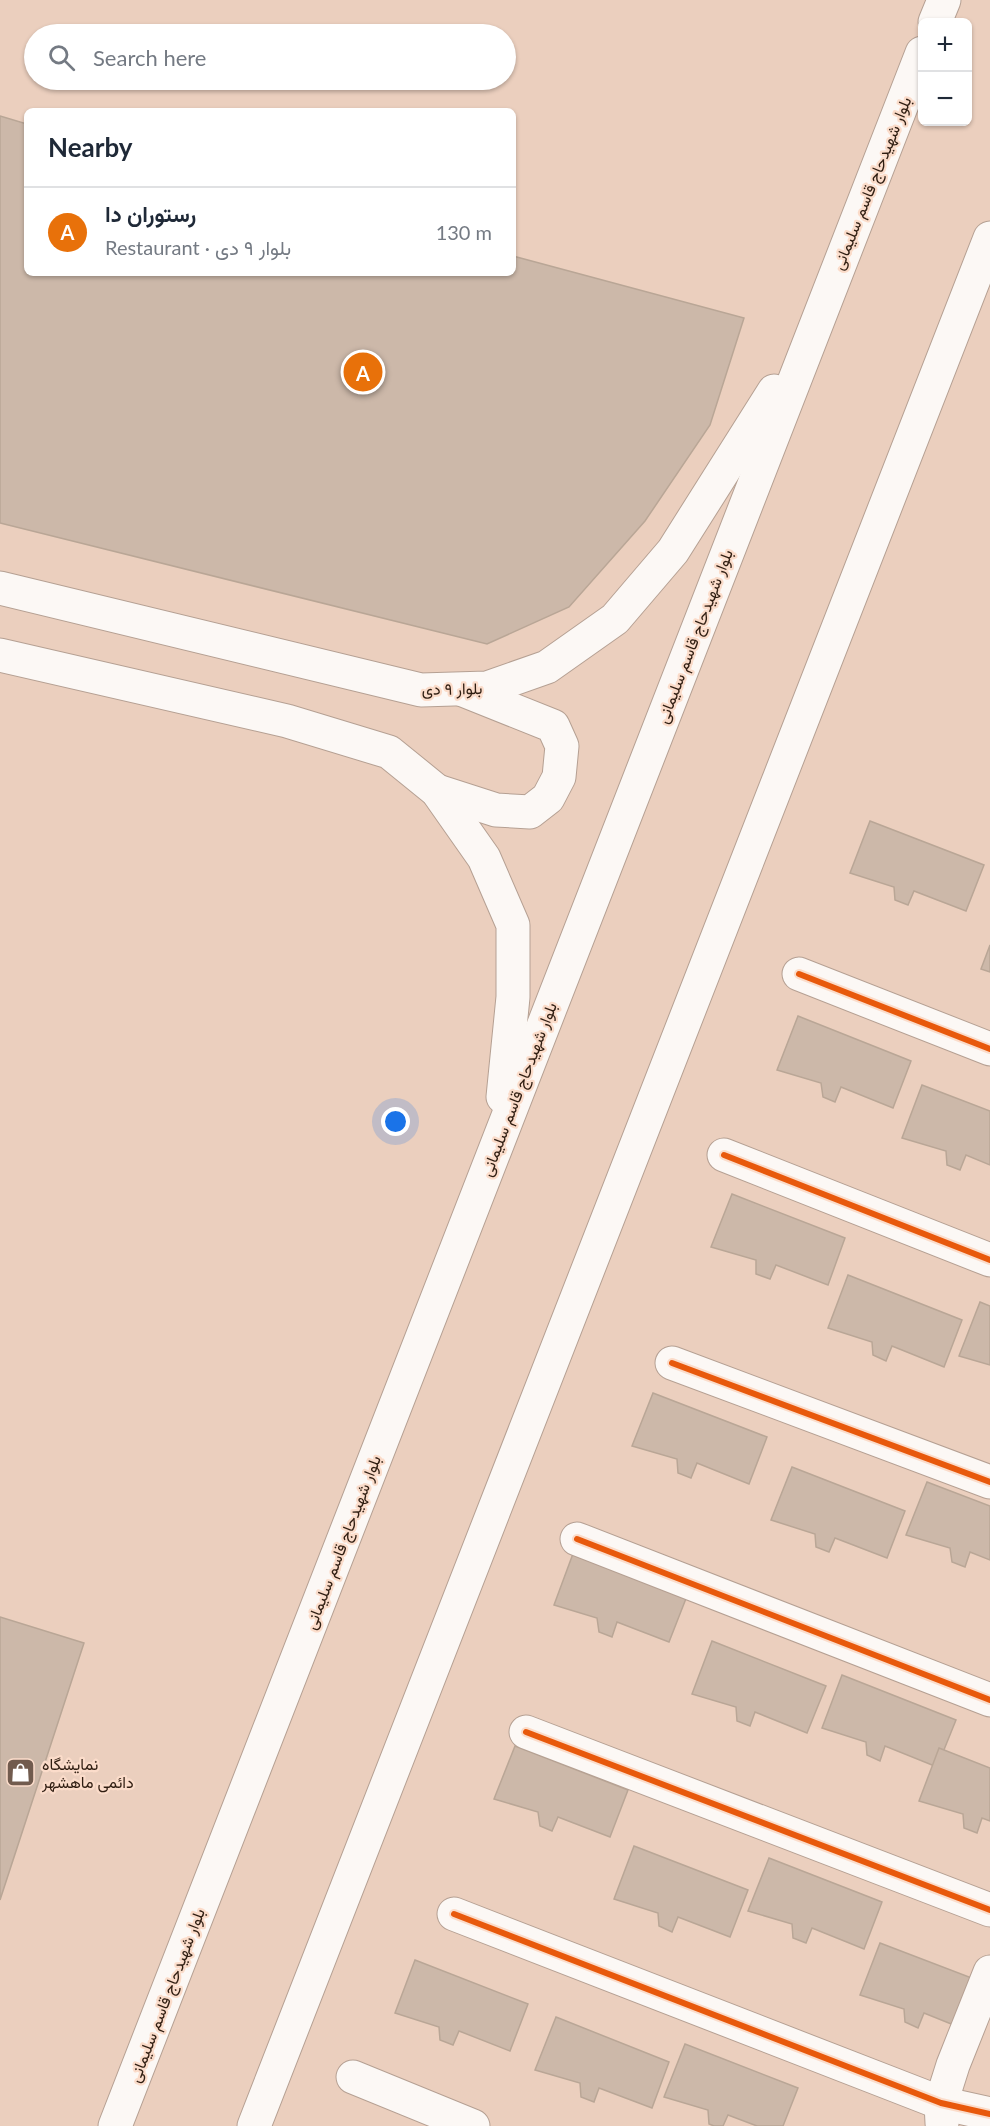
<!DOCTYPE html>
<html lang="en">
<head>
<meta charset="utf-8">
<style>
	:root { --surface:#fff; --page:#f2f2f3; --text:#1f2937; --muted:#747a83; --line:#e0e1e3; --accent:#0b8043 }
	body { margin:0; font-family:Lato,Vazirmatn,sans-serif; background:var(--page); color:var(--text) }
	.controls { position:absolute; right:18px; top:18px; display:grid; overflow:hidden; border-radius:9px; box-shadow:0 2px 4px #0004 }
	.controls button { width:54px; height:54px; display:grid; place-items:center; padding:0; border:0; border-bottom:2px solid var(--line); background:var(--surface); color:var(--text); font:30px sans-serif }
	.you { position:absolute; left:396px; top:1122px; width:21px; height:21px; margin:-15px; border:4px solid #fff; border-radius:50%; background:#1a73e8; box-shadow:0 0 0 9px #1a73e833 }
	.badge { display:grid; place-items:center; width:39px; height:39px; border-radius:50%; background:var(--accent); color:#fff; font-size:20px; font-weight:700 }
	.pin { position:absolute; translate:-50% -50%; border:3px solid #fff; box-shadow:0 2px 6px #0006 }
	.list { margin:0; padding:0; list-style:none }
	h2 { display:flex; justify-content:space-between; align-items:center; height:78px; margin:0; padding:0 24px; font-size:26px }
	h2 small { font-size:20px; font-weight:400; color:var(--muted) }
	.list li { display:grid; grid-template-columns:39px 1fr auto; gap:18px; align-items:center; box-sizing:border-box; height:90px; padding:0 24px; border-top:2px solid var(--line) }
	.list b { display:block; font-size:22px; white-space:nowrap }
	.list p { margin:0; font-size:20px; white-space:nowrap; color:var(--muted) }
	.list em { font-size:20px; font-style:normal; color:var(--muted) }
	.icon { flex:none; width:33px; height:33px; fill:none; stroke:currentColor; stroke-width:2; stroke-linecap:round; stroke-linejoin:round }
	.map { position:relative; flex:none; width:990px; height:2126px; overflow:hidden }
	.search { position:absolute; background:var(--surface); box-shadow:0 2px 4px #0004; left:24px; top:24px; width:492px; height:66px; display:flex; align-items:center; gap:15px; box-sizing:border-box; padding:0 21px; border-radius:33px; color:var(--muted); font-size:22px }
	.panel { position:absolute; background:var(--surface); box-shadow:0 2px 4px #0004; left:24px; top:108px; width:492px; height:168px; border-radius:9px }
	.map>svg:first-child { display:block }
	.building { fill:#ccb8a9; stroke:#b9a696; stroke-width:1.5 }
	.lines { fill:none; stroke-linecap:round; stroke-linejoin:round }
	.minor-casing { stroke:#b5a093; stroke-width:35 }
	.major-casing { stroke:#b5a093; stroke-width:35 }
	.minor { stroke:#fcf8f5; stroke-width:33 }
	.major { stroke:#fcf8f5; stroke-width:33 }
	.cycleway-casing { stroke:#fbdcca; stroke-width:10 }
	.cycleway { stroke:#e8590c; stroke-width:6 }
	.labels { text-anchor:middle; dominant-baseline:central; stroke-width:4.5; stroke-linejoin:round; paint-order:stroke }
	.street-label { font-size:16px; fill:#2f1d11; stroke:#fbdcca }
	.poi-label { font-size:16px; fill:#2f1d11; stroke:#fbdcca; text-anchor:start }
</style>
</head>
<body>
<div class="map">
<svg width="990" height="2126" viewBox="0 0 990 2126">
	<rect width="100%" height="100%" fill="#ebcfbe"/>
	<!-- building -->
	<g class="building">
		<polygon points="0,116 27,124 27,273 513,273 513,256 744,318 710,425 645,521 569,607 487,644 0,523"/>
		<polygon points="870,821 984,865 966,911 914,891 908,905 895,900 894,887 850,873"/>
		<polygon points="990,945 990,972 981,969"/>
		<polygon points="798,1016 911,1061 893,1108 841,1087 835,1102 823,1097 821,1083 777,1070"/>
		<polygon points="922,1085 990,1111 990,1165 966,1155 960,1170 947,1165 946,1151 902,1138"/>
		<polygon points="732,1194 845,1238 828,1285 776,1265 770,1279 756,1274 756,1260 711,1247"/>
		<polygon points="848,1275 962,1320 944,1367 892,1346 886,1361 873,1355 872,1342 828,1328"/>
		<polygon points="980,1302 990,1306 990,1365 959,1356"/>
		<polygon points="653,1393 767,1437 749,1484 697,1463 691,1478 678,1473 677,1459 632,1446"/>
		<polygon points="792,1467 905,1511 887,1558 835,1538 829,1552 816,1547 815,1534 771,1520"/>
		<polygon points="927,1482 990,1506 990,1560 970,1552 965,1567 952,1562 950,1548 906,1535"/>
		<polygon points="574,1551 687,1596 669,1642 617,1622 612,1637 599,1632 597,1618 554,1605"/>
		<polygon points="0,1617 84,1643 0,1900"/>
		<polygon points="712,1641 826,1686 807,1733 755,1712 750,1726 737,1721 736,1707 692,1694"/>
		<polygon points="842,1675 956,1720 937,1767 885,1746 880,1761 867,1755 866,1742 822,1728"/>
		<polygon points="515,1746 628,1790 610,1837 558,1817 552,1831 540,1826 538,1812 494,1799"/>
		<polygon points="939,1748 990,1768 990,1821 982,1818 977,1833 964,1828 963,1814 919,1801"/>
		<polygon points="634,1846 748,1890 730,1937 678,1917 672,1932 659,1926 658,1913 614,1899"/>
		<polygon points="769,1858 882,1902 864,1949 812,1928 806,1943 793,1938 792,1924 748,1911"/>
		<polygon points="880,1943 990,1985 976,2034 924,2013 918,2028 905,2022 904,2009 860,1995"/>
		<polygon points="415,1960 528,2004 510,2051 459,2031 453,2045 440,2040 439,2027 395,2013"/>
		<polygon points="556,2017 669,2062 652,2108 599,2088 594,2102 581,2097 580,2083 535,2070"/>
		<polygon points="685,2044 798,2088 783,2126 757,2126 728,2115 723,2126 714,2126 709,2124 708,2110 664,2097"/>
	</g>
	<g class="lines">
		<defs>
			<g id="minor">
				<polyline points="799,974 990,1049"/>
				<polyline points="724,1155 990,1260"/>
				<polyline points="672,1363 990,1482"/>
				<polyline points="577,1539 990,1700"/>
				<polyline points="526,1732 990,1910"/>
				<polyline points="454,1914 941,2103 990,2114"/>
				<polyline points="353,2077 473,2126"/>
				<polyline points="942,2123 941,2103 953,2065 990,1972"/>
			</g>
			<g id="major">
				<polyline points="935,22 944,0"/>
				<polyline points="0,588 421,690 487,688 547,667 615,619 673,551 774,391"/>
				<polyline points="0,655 287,721 389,752 437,791 484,858 513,925 513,997 503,1097"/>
				<polyline points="437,791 496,810 530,812 548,798 559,777 562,746 553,726 463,690"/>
				<polyline points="115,2126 922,53"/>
				<polyline points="254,2126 990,238"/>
			</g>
		</defs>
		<!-- minor casing -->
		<use href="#minor" class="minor-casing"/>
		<!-- major casing -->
		<use href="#major" class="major-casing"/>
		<!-- minor -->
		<use href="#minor" class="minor"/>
		<!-- major -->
		<use href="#major" class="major"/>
		<defs>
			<g id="cycleway">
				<polyline points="799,974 990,1049"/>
				<polyline points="724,1155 990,1260"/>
				<polyline points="672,1363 990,1482"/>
				<polyline points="577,1539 990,1700"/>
				<polyline points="526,1732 990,1910"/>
				<polyline points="454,1914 941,2103 990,2114"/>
			</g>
		</defs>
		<!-- cycleway casing -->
		<use href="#cycleway" class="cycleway-casing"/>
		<!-- cycleway -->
		<use href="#cycleway" class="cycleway"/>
	</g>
	<!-- icons -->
	<defs>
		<symbol id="shop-square" viewBox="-11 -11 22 22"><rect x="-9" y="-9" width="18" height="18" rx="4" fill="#715b4e" stroke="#fbdcca"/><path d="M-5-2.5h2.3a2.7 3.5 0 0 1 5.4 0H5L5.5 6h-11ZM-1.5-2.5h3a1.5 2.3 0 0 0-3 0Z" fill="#fff"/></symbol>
	</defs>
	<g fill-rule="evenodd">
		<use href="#shop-square" x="4" y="1756" width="33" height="33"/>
	</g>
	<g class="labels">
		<!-- street labels -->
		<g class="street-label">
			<text transform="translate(871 183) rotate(-68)">بلوار شهیدحاج قاسم سلیمانی</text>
			<text transform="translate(694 636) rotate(-69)">بلوار شهیدحاج قاسم سلیمانی</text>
			<text transform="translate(452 688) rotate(-1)">بلوار ۹ دی</text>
			<text transform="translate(518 1089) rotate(-69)">بلوار شهیدحاج قاسم سلیمانی</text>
			<text transform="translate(342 1542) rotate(-69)">بلوار شهیدحاج قاسم سلیمانی</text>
			<text transform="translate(166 1995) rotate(-69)">بلوار شهیدحاج قاسم سلیمانی</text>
		</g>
		<!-- poi labels -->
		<g class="poi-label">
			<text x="42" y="1763">نمایشگاه<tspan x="42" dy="18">دائمی ماهشهر</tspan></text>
		</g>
	</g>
</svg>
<div class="controls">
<button>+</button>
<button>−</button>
</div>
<div class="you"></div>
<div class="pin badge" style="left:363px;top:372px;background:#e8710a">A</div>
<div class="search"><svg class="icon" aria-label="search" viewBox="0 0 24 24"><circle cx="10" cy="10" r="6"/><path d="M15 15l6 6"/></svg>Search here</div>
<section class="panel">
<h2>Nearby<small></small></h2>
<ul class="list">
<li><span class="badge" style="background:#e8710a">A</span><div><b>رستوران دا</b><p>Restaurant · بلوار ۹ دی</p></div><em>130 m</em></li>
</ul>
</section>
</div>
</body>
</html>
